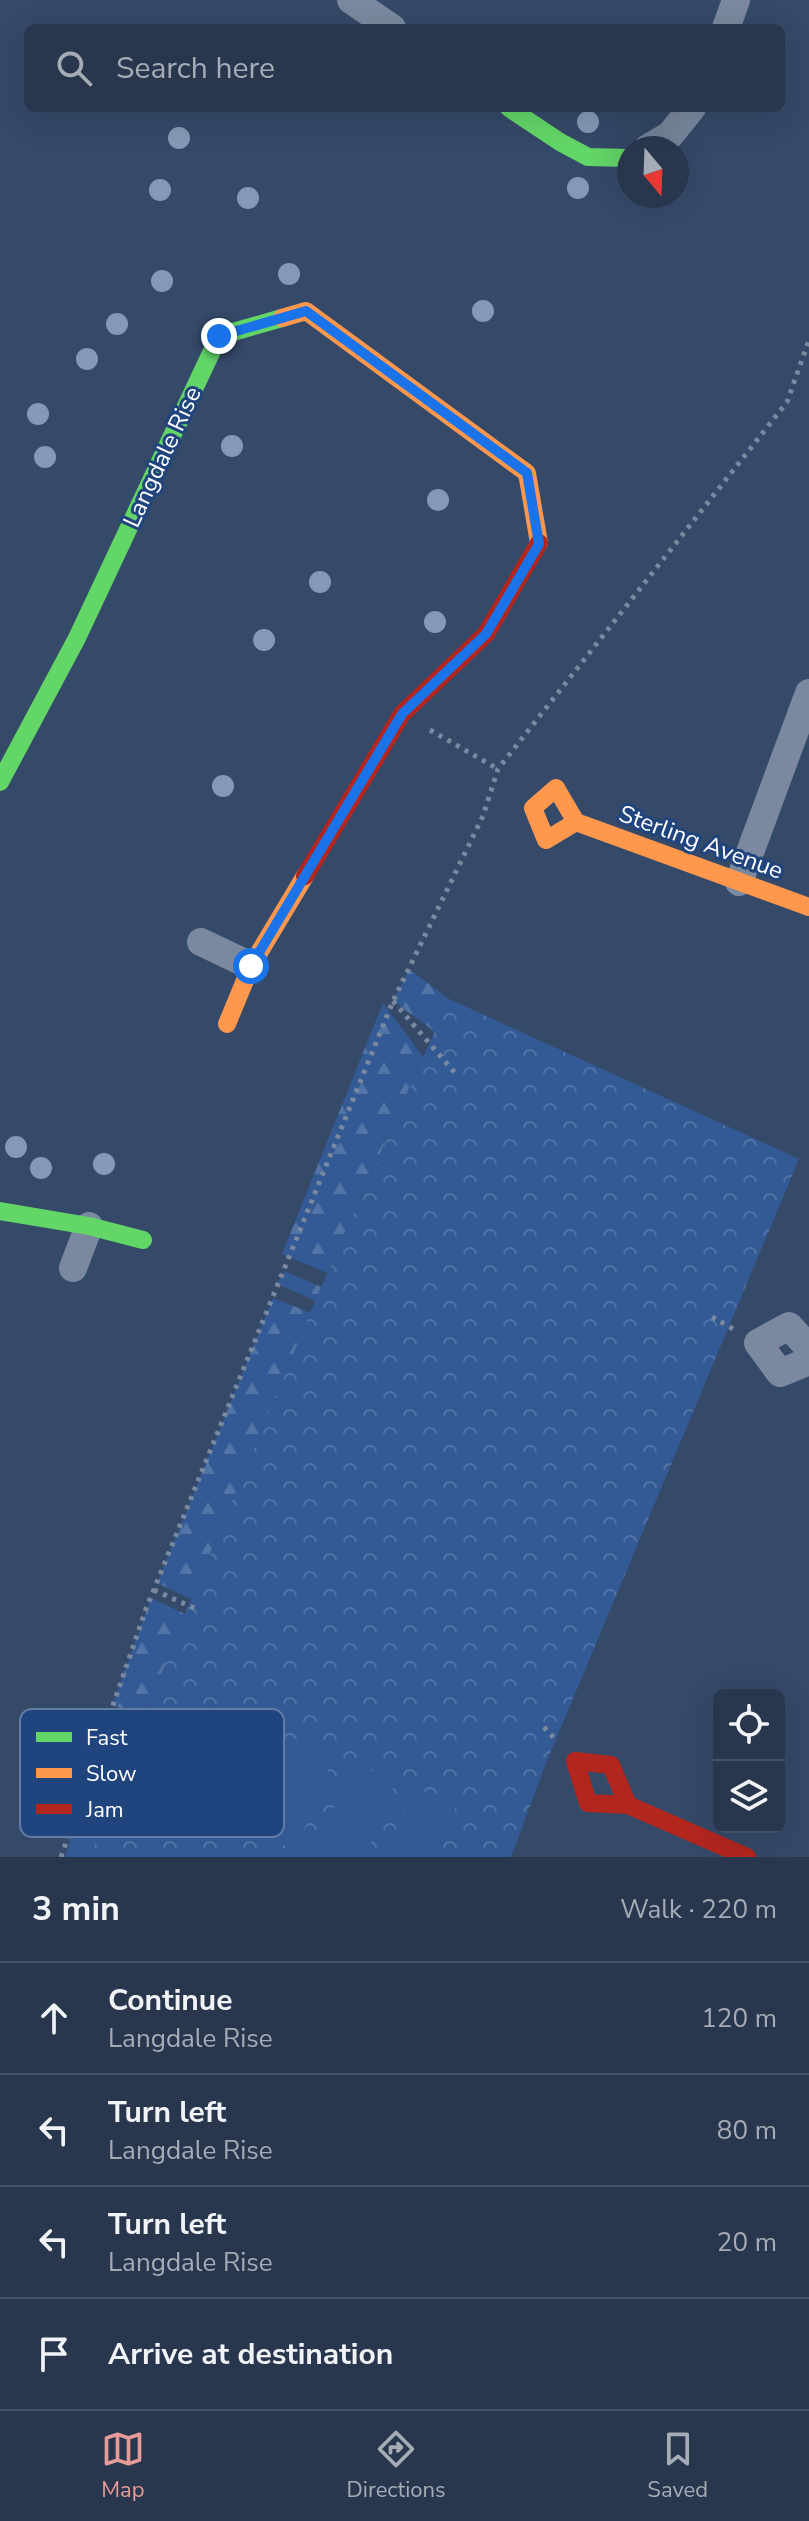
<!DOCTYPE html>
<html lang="en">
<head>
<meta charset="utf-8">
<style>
	:root { --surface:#28374e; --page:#303f55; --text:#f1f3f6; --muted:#a5acb6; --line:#445166; --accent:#e69b98 }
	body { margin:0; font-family:"Nunito Sans",sans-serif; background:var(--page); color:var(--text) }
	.controls { position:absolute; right:24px; bottom:24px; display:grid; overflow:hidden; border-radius:12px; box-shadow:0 8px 32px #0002 }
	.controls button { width:72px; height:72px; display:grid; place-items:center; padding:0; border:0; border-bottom:2px solid var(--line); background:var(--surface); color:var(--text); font:40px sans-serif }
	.compass { position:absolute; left:617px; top:136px; width:72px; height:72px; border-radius:50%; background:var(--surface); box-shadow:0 8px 32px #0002; rotate:161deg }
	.stop { position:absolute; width:24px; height:24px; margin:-18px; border:6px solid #1a73e8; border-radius:50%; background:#fff }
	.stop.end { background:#1a73e8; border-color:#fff; box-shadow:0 2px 8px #0008 }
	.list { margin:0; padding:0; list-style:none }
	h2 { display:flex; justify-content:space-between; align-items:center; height:104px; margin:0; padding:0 32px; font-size:34px }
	h2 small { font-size:26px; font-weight:400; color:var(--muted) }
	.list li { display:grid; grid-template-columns:52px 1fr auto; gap:24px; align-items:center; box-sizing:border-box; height:112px; padding:0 32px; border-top:2px solid var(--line) }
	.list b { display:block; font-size:30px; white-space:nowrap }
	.list p { margin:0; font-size:26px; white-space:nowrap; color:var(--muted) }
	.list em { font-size:26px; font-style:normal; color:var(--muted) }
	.icon { flex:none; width:44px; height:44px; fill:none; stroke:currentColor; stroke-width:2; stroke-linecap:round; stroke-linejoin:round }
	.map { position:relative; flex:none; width:809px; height:1857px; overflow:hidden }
	.search { position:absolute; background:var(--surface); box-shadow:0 8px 32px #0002; left:24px; right:24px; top:24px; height:88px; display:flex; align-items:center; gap:20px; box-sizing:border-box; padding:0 28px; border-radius:12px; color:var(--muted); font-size:30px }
	.sheet { height:552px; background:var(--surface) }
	nav { display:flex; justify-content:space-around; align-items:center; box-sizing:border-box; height:112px; border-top:2px solid var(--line); background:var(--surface); font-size:22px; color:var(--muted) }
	nav a { display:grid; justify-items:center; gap:4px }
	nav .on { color:var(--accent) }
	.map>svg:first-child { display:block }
	.forest { fill:url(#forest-firs) }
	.park { fill:url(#park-crowns) }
	.pitch { fill:#335a95 }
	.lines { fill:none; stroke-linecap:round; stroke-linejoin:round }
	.path { stroke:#7a899f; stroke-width:5; stroke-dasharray:4 6; stroke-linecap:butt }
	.street { stroke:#7a899f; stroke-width:28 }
	.fast { stroke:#63d668; stroke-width:18 }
	.slow { stroke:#ff974d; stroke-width:18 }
	.jam { stroke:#b3261e; stroke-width:18 }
	.tree { fill:#8599b6 }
	.route { stroke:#1a73e8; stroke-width:10 }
	.labels { text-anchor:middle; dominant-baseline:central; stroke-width:6; stroke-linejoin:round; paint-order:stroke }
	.street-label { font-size:24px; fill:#fff; stroke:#20447d }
	.key { fill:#20447d; stroke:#637ca4; stroke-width:2 }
	.key-label { font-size:22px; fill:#fff }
</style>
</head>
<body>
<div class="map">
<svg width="809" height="1857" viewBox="0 0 809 1857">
	<defs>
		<pattern id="forest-firs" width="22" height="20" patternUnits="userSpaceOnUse" patternTransform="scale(2)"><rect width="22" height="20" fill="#335a95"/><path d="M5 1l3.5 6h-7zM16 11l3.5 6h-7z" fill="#5273a5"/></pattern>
		<pattern id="park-crowns" width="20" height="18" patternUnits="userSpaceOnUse" patternTransform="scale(2)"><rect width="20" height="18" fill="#335a95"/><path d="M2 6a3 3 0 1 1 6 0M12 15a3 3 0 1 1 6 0" fill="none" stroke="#5273a5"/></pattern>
	</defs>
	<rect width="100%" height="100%" fill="#354968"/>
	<!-- forest -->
	<g class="forest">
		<polygon points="409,969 449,999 435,1032 393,1001"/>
		<polygon points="383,1003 423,1057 327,1273 282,1254"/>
		<polygon points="284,1271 321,1287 316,1301 277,1284"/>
		<polygon points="273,1298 311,1313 191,1599 157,1583"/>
		<polygon points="151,1598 185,1614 144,1718 112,1705"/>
		<polygon points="105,1725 136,1737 113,1826 190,1857 65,1857"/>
	</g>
	<!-- park -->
	<polygon class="park" points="449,999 799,1159 546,1763 511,1857 90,1857 185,1614 321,1287"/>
	<!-- pitch -->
	<g class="pitch">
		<polygon points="211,1706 255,1724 218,1819 172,1801"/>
		<polygon points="290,1737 334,1755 296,1850 251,1831"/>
		<polygon points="352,1762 396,1780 365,1857 314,1857"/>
		<polygon points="413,1787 457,1804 436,1857 385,1857"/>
	</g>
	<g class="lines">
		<!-- path -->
		<g class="path">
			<polyline points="430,730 498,769"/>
			<polyline points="393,1001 455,1073"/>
			<polyline points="712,1317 735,1330"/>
			<polyline points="154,1590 196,1609"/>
			<polyline points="109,1714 150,1731"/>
			<polyline points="544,1727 554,1738"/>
			<polyline points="61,1857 146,1609 393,1001 483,816 498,769 787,402 809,340"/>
		</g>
		<!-- street -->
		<g class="street">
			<polyline points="351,0 392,28"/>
			<polyline points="726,28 736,0"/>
			<polyline points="648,148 670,135 692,108"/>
			<polyline points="739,882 809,693"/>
			<polyline points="201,942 251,966"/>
			<polyline points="73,1268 89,1226"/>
			<polyline points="809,1348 789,1326 758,1343 780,1373 809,1361"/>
		</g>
		<!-- fast -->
		<g class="fast">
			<polyline points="509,108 560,142 588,157 629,158"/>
			<polyline points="0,782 77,638 219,336 282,318"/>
			<polyline points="0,1211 89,1226 143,1240"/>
		</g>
		<!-- slow -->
		<g class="slow">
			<polyline points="282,318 306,311 527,473 539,543"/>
			<polyline points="576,822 546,840 533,808 556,788 576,822 809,907"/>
			<polyline points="227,1024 251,966 305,876"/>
		</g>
		<!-- jam -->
		<g class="jam">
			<polyline points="305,876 402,714 486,634 539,543"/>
			<polyline points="628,1805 611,1765 575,1761 588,1803 628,1805 747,1857"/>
		</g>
	</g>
	<!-- trees -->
	<g class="tree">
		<circle cx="588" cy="122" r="11"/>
		<circle cx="179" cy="138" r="11"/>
		<circle cx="578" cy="188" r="11"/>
		<circle cx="160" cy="190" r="11"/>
		<circle cx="248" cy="198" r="11"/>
		<circle cx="289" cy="274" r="11"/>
		<circle cx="162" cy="281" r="11"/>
		<circle cx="483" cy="311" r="11"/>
		<circle cx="117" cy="324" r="11"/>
		<circle cx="87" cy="359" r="11"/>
		<circle cx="38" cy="414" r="11"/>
		<circle cx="232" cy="446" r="11"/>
		<circle cx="45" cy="457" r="11"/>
		<circle cx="438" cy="500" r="11"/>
		<circle cx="320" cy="582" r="11"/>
		<circle cx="435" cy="622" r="11"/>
		<circle cx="264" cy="640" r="11"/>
		<circle cx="223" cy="786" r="11"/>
		<circle cx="16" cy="1147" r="11"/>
		<circle cx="104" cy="1164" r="11"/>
		<circle cx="41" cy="1168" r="11"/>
	</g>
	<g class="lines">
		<!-- route -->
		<polyline class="route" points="219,336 306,311 527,473 539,544 486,634 402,714 251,966"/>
	</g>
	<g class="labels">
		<!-- street labels -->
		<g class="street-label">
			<text transform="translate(162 457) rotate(-65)">Langdale Rise</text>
			<text transform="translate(701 842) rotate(20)">Sterling Avenue</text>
		</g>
	</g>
	<!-- legend -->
	<rect x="20" y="1709" width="264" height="128" rx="12" class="key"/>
	<rect x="36" y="1732" width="36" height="10" fill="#63d668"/>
	<rect x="36" y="1768" width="36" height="10" fill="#ff974d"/>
	<rect x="36" y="1804" width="36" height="10" fill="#b3261e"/>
	<g class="key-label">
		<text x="86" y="1745">Fast</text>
		<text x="86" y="1781">Slow</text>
		<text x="86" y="1817">Jam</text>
	</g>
</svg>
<div class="controls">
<button><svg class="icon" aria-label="locate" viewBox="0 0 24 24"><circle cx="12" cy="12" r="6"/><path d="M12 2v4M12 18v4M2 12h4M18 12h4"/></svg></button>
<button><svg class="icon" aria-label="layers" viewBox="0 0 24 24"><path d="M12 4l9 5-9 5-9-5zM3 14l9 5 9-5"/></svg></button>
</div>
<svg class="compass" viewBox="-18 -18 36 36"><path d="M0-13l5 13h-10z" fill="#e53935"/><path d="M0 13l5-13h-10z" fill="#a5acb6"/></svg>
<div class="stop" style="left:251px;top:966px"></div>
<div class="stop end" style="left:219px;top:336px"></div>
<div class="search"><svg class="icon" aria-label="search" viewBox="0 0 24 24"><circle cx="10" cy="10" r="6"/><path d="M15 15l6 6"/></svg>Search here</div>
</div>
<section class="sheet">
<h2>3 min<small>Walk · 220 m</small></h2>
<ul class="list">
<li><svg class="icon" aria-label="ahead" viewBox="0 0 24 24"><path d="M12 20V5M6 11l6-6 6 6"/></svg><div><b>Continue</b><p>Langdale Rise</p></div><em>120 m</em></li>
<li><svg class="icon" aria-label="left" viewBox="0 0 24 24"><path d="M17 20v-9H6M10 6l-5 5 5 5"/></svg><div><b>Turn left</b><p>Langdale Rise</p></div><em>80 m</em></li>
<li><svg class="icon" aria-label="left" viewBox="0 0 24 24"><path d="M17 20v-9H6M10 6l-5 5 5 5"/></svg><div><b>Turn left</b><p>Langdale Rise</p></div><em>20 m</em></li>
<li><svg class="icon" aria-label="arrive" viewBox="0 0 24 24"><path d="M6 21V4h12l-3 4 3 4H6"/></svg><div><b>Arrive at destination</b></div></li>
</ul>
</section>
<nav>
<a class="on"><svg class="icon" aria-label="map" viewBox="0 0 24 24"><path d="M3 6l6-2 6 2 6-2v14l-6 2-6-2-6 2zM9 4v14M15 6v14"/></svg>Map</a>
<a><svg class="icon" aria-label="directions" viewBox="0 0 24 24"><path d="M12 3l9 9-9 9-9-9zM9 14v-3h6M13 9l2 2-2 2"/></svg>Directions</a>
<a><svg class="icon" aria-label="saved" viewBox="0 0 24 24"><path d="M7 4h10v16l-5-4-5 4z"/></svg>Saved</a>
</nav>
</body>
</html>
